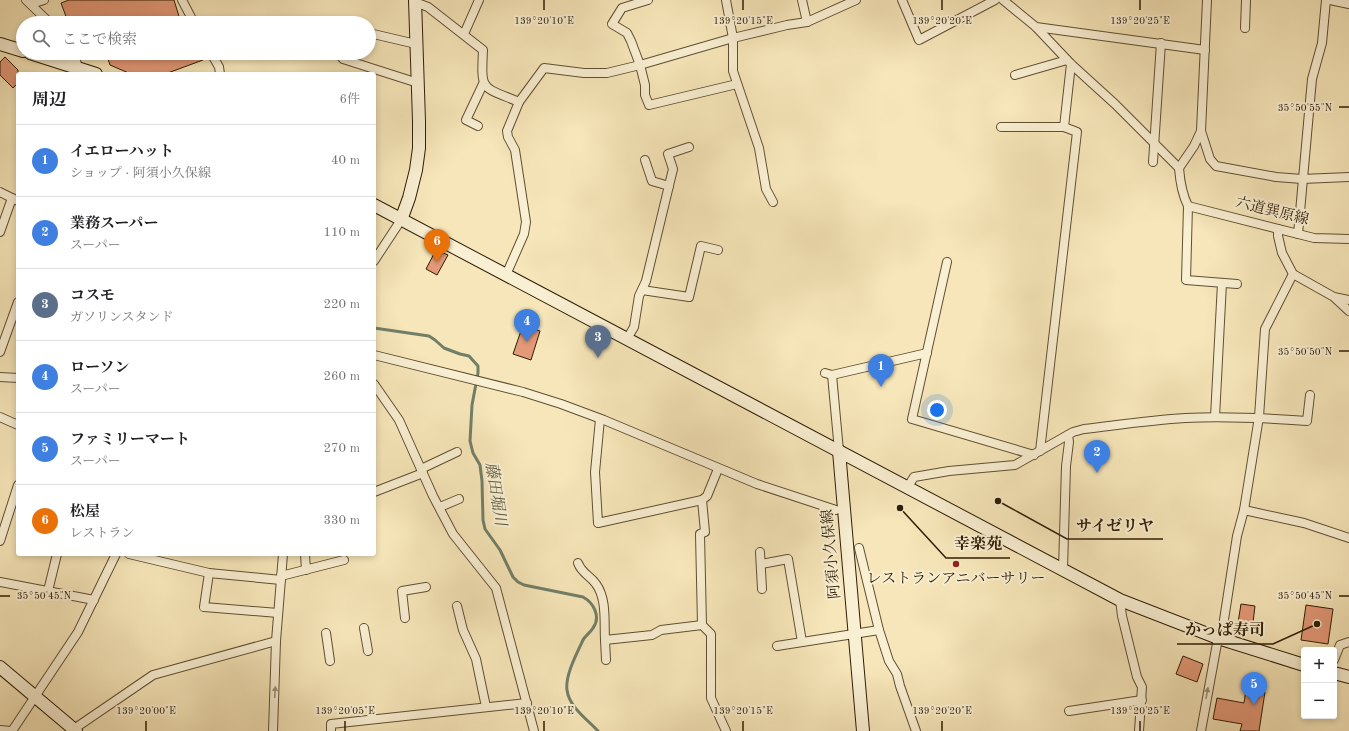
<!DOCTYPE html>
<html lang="ja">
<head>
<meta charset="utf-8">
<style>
	:root { --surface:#fff; --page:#f2f2f2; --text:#202124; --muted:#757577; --line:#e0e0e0; --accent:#8f2418 }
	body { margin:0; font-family:"Old Standard TT","Noto Serif JP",serif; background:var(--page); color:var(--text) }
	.controls { position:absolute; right:12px; bottom:12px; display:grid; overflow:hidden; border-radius:4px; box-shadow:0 2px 6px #0003 }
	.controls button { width:36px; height:36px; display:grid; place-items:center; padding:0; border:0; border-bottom:1px solid var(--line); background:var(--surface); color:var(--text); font:20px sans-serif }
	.you { position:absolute; left:937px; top:410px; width:14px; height:14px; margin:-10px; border:3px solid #fff; border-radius:50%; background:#1a73e8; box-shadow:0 0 0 6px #1a73e833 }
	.badge { display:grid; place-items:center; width:26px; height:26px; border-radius:50%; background:var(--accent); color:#fff; font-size:13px; font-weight:700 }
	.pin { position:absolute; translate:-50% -33px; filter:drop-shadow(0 1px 2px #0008) }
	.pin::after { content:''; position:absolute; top:21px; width:14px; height:12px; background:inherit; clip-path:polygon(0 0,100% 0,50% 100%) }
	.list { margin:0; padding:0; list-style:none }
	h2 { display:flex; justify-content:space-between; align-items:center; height:52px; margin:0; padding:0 16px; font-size:17px }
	h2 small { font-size:13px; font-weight:400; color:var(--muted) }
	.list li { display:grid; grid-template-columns:26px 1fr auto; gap:12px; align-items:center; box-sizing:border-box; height:72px; padding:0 16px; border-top:1px solid var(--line) }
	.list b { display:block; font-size:15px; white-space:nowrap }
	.list p { margin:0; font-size:13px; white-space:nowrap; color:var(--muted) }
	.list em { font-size:13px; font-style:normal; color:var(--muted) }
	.icon { flex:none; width:22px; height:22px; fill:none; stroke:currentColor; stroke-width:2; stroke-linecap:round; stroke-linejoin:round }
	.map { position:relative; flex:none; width:1349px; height:731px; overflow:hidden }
	.search { position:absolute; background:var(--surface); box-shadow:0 2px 6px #0003; left:16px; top:16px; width:360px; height:44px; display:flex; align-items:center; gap:10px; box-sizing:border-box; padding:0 14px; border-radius:22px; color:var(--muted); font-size:15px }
	.panel { position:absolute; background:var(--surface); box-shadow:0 2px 6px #0003; left:16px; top:72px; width:360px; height:484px; border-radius:4px }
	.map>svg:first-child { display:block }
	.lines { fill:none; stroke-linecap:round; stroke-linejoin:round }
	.stream { stroke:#717f69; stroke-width:3 }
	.building { fill:#e39977; stroke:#2e1d05 }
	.street-casing { stroke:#604f32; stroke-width:10 }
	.secondary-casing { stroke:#2e1d05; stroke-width:14 }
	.street { stroke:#f9efd2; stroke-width:8 }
	.secondary { stroke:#f9efd2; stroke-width:12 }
	.oneway { fill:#9e9076 }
	.ticks { fill:none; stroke:#2e1d05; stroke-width:1.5 }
	.poi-dot { fill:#8f2418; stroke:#f9efd2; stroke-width:1.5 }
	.labels { text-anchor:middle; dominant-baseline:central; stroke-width:4; stroke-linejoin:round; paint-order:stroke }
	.street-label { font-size:15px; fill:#2e1d05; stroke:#f9efd2 }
	.poi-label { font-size:15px; fill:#2e1d05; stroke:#f9efd2 }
	.water-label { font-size:16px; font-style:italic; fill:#55563f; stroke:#f9efd2 }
	.ticks-label { font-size:10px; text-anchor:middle; fill:#2e1d05; stroke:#f9efd2; stroke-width:4; stroke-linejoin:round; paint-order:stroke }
	.leader { fill:none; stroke:#2e1d05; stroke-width:1.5 }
	.callout-dot { fill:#2e1d05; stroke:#f9efd2; stroke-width:1.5 }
	.callout-label { font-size:16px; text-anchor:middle; font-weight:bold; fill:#2e1d05; stroke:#f9efd2; stroke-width:4; stroke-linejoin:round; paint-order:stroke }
</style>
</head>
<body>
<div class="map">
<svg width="1349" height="731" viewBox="0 0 1349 731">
	<rect width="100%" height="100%" fill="#f6e6b9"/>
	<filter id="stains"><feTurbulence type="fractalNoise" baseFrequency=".005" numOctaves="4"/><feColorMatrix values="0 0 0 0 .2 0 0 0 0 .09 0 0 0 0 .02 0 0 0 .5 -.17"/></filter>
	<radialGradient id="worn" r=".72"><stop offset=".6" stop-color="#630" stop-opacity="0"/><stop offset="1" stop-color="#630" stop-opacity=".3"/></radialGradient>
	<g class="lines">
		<!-- stream -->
		<path class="stream" d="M374 328 429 336 435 340 444 348 460 354 469 356 478 366V373L472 405 470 441 473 453 480 465 482 481 483 520 485 529 500 550 513 577 518 582 524 585 583 597C594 603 601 617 593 628 590 633 585 636 583 640 577 653 565 675 567 690 569 707 587 719 598 731"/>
	</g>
	<!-- building -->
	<g class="building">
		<polygon points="69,0 174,0 181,23 76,23 75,20 68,22 61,3"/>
		<polygon points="106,53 201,53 203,60 165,74 131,74 110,65"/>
		<polygon points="5,57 18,70 18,83 13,88 0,75 0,62"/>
		<polygon points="436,250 448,255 437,275 426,269"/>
		<polygon points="523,325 540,331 531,360 513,354"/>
		<polygon points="1241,604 1255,606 1252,631 1237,629"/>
		<polygon points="1306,605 1333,609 1328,644 1301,640"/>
		<polygon points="1183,656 1203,664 1197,682 1176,674"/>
		<polygon points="1246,689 1265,692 1259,731 1240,731 1242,724 1213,719 1217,698 1244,703"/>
	</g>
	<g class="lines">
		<defs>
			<g id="street">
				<polyline points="26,0 50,23"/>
				<polyline points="182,0 194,23"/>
				<polyline points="648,0 622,8 612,24 627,33 631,41 640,65 645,85 645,95 649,105 737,84"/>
				<polyline points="726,0 733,38 733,71 759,148 766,189 773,202"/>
				<polyline points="802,0 807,22"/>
				<polyline points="902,0 919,40 995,0"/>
				<path d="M1003 0 1036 27 1071 64 1115 104 1179 168C1180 181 1182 194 1188 206L1186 280 1237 284"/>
				<polyline points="1207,0 1201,131 1210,159 1216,166 1276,177 1302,179 1349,177"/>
				<polyline points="1330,0 1349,4"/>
				<path d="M415 2 428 7 483 50C481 92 481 86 519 102L507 131 508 137 515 150 526 222 524 234 506 275"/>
				<polyline points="31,4 44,0"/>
				<polyline points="1036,27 1205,50"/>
				<polyline points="1245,28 1246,0"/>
				<polyline points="369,33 416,44"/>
				<polyline points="464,34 479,0"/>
				<polyline points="74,53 79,72"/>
				<polyline points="211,53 219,67 220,74"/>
				<polyline points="338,53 343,59 418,83"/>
				<polyline points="1015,75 1067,60"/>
				<polyline points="519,102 544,68 584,73 607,73 640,65 733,38 787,25 807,22 856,0"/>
				<polyline points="478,126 466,120 483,84"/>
				<polyline points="1001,127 1064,127 1077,132 1040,451"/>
				<polyline points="1064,127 1071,64"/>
				<polyline points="645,160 652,181 669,186"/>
				<polyline points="1153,162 1161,43"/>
				<polyline points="1179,168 1194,146 1201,131"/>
				<polyline points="0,192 18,201"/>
				<polyline points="1188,206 1314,238 1349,239"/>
				<polyline points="1278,229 1278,236 1282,253 1293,274 1334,297 1349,300"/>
				<polyline points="0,232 12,198"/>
				<polyline points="1298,234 1312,79 1322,43 1326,0"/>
				<polyline points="374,261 401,220"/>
				<polyline points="947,262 912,419 1034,455"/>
				<polyline points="642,290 689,297 701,246 718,250"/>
				<polyline points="1335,298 1349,311"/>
				<polyline points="627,339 634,327 639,296 646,281 673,169 668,154 689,147"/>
				<polyline points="0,352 18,302"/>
				<polyline points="374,355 523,392 561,404 604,420 757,484 836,510"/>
				<polyline points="825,373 832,375 927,353"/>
				<polyline points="832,375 839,451"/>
				<polyline points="0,377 18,378"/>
				<polyline points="374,384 399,420 433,496 453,534 496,588 534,731"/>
				<polyline points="0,417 18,425"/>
				<polyline points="1215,417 1222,283"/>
				<polyline points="600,419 595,472 598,523 702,500 707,496 718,469"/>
				<polyline points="421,469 457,452"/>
				<path d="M907 488 914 477 949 471 1015 465 1073 432 1084 429C1118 425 1151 420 1185 418 1226 416 1266 418 1307 421L1310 395"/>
				<polyline points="374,492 423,473"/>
				<polyline points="702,500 705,532 700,534 702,625"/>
				<polyline points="440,507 459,499"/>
				<polyline points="1244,510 1304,523 1349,538"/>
				<polyline points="0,541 18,485"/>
				<polyline points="859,548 879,630 889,661 897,674 900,686 916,731"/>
				<polyline points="760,552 762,589"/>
				<polyline points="129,554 209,573 281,580"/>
				<polyline points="305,554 306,570"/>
				<path d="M578 563C582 574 590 575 596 584 607 599 604 622 605 640L652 635 661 630 702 625 711 634V698L726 731"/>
				<polyline points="761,564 788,559 802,642"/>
				<polyline points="1063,569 1066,466 1069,442 1068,435"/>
				<polyline points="209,573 204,607 278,613"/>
				<polyline points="281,576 344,560"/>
				<polyline points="0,582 94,600"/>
				<polyline points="48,591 57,554"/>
				<polyline points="1120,600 1122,616 1137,677 1142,687 1139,731"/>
				<polyline points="457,606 463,630 476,659 486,707"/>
				<polyline points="405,618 402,591 426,587"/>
				<polyline points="364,628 368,651"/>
				<polyline points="326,633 330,661"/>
				<polyline points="1221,639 1237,536 1244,510 1259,417 1265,329 1293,274"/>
				<polyline points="605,640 606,660"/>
				<polyline points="777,646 879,630"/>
				<polyline points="1334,660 1340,645 1349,642"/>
				<polyline points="1069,711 1142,700"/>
				<polyline points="0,730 11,731"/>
				<polyline points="12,731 78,632 116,554"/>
				<polyline points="71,731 153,675 276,641"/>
				<polyline points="273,731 276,641 283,554"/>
				<polyline points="331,731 331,724 527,703"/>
				<polyline points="1201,731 1218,638"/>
			</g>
			<g id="secondary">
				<polyline points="0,44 23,51"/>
				<polyline points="30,53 96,74"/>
				<polyline points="374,205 1120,600 1218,638 1304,665"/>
				<polyline points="401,220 409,198 416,170 419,148 419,121 415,0"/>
				<polyline points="839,451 863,731"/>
				<polyline points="0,667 76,731"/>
				<polyline points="1334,673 1349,677"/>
			</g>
		</defs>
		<!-- street casing -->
		<use href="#street" class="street-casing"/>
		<!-- secondary casing -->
		<use href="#secondary" class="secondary-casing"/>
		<!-- street -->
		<use href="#street" class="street"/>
		<!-- secondary -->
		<use href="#secondary" class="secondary"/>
	</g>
	<!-- one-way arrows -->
	<defs><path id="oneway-solid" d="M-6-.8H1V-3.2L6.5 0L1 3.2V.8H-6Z"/></defs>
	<g class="oneway">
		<use href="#oneway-solid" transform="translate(275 692) rotate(-87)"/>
		<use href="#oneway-solid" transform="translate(1207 693) rotate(-80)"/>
	</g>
	<!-- ticks -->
	<path class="ticks" d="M544 0V10M743 0V10M942 0V10M1140 0V10M1339 107H1349M1339 351H1349M0 596H10M1339 596H1349M146 721V731M345 721V731M544 721V731M743 721V731M942 721V731M1140 721V731"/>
	<!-- markers -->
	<circle class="poi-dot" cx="956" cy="564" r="4"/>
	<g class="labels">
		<!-- street labels -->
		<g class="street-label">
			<text transform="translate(1272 212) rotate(14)">六道巽原線</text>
			<text transform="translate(832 554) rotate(-95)">阿須小久保線</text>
		</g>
		<!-- poi labels -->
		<g class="poi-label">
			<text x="956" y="579">レストランアニバーサリー</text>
		</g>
		<!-- water labels -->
		<g class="water-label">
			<text transform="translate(495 494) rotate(81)">藤田堀川</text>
		</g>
	</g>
	<g class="ticks-label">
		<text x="544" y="24">139°20'10"E</text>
		<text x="743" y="24">139°20'15"E</text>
		<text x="942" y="24">139°20'20"E</text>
		<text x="1140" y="24">139°20'25"E</text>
		<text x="1305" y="111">35°50'55"N</text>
		<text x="1305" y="355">35°50'50"N</text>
		<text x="44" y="599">35°50'45"N</text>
		<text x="1305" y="599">35°50'45"N</text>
		<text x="146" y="714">139°20'00"E</text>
		<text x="345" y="714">139°20'05"E</text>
		<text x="544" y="714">139°20'10"E</text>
		<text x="743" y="714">139°20'15"E</text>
		<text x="942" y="714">139°20'20"E</text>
		<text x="1140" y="714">139°20'25"E</text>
	</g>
	<!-- callouts -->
	<path class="leader" d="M998 501L1067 539H1163M900 508L946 558H1010M1317 624L1273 644H1177"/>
	<g class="callout-dot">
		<circle cx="998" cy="501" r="4"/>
		<circle cx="900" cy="508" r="4"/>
		<circle cx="1317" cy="624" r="4"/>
	</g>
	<g class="callout-label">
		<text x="1115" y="531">サイゼリヤ</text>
		<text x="978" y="549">幸楽苑</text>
		<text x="1225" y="635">かっぱ寿司</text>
	</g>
	<rect width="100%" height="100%" filter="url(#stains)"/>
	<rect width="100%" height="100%" fill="url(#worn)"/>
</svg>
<div class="controls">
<button>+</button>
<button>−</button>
</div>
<div class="you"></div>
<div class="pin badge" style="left:881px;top:387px;background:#3f7fe0">1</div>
<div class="pin badge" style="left:1097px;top:473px;background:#3f7fe0">2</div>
<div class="pin badge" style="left:598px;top:358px;background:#5c6f8a">3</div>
<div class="pin badge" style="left:527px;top:342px;background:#3f7fe0">4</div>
<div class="pin badge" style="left:1254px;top:705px;background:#3f7fe0">5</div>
<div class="pin badge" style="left:437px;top:262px;background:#e8710a">6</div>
<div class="search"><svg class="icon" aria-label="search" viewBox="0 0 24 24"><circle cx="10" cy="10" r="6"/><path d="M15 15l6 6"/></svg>ここで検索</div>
<section class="panel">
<h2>周辺<small>6件</small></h2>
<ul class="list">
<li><span class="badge" style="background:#3f7fe0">1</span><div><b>イエローハット</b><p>ショップ · 阿須小久保線</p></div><em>40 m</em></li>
<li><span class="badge" style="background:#3f7fe0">2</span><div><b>業務スーパー</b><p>スーパー</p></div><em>110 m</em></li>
<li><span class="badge" style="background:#5c6f8a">3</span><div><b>コスモ</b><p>ガソリンスタンド</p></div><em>220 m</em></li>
<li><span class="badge" style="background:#3f7fe0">4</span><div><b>ローソン</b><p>スーパー</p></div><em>260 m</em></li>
<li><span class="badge" style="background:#3f7fe0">5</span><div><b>ファミリーマート</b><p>スーパー</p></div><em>270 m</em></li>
<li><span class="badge" style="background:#e8710a">6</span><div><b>松屋</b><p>レストラン</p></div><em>330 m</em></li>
</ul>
</section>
</div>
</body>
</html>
